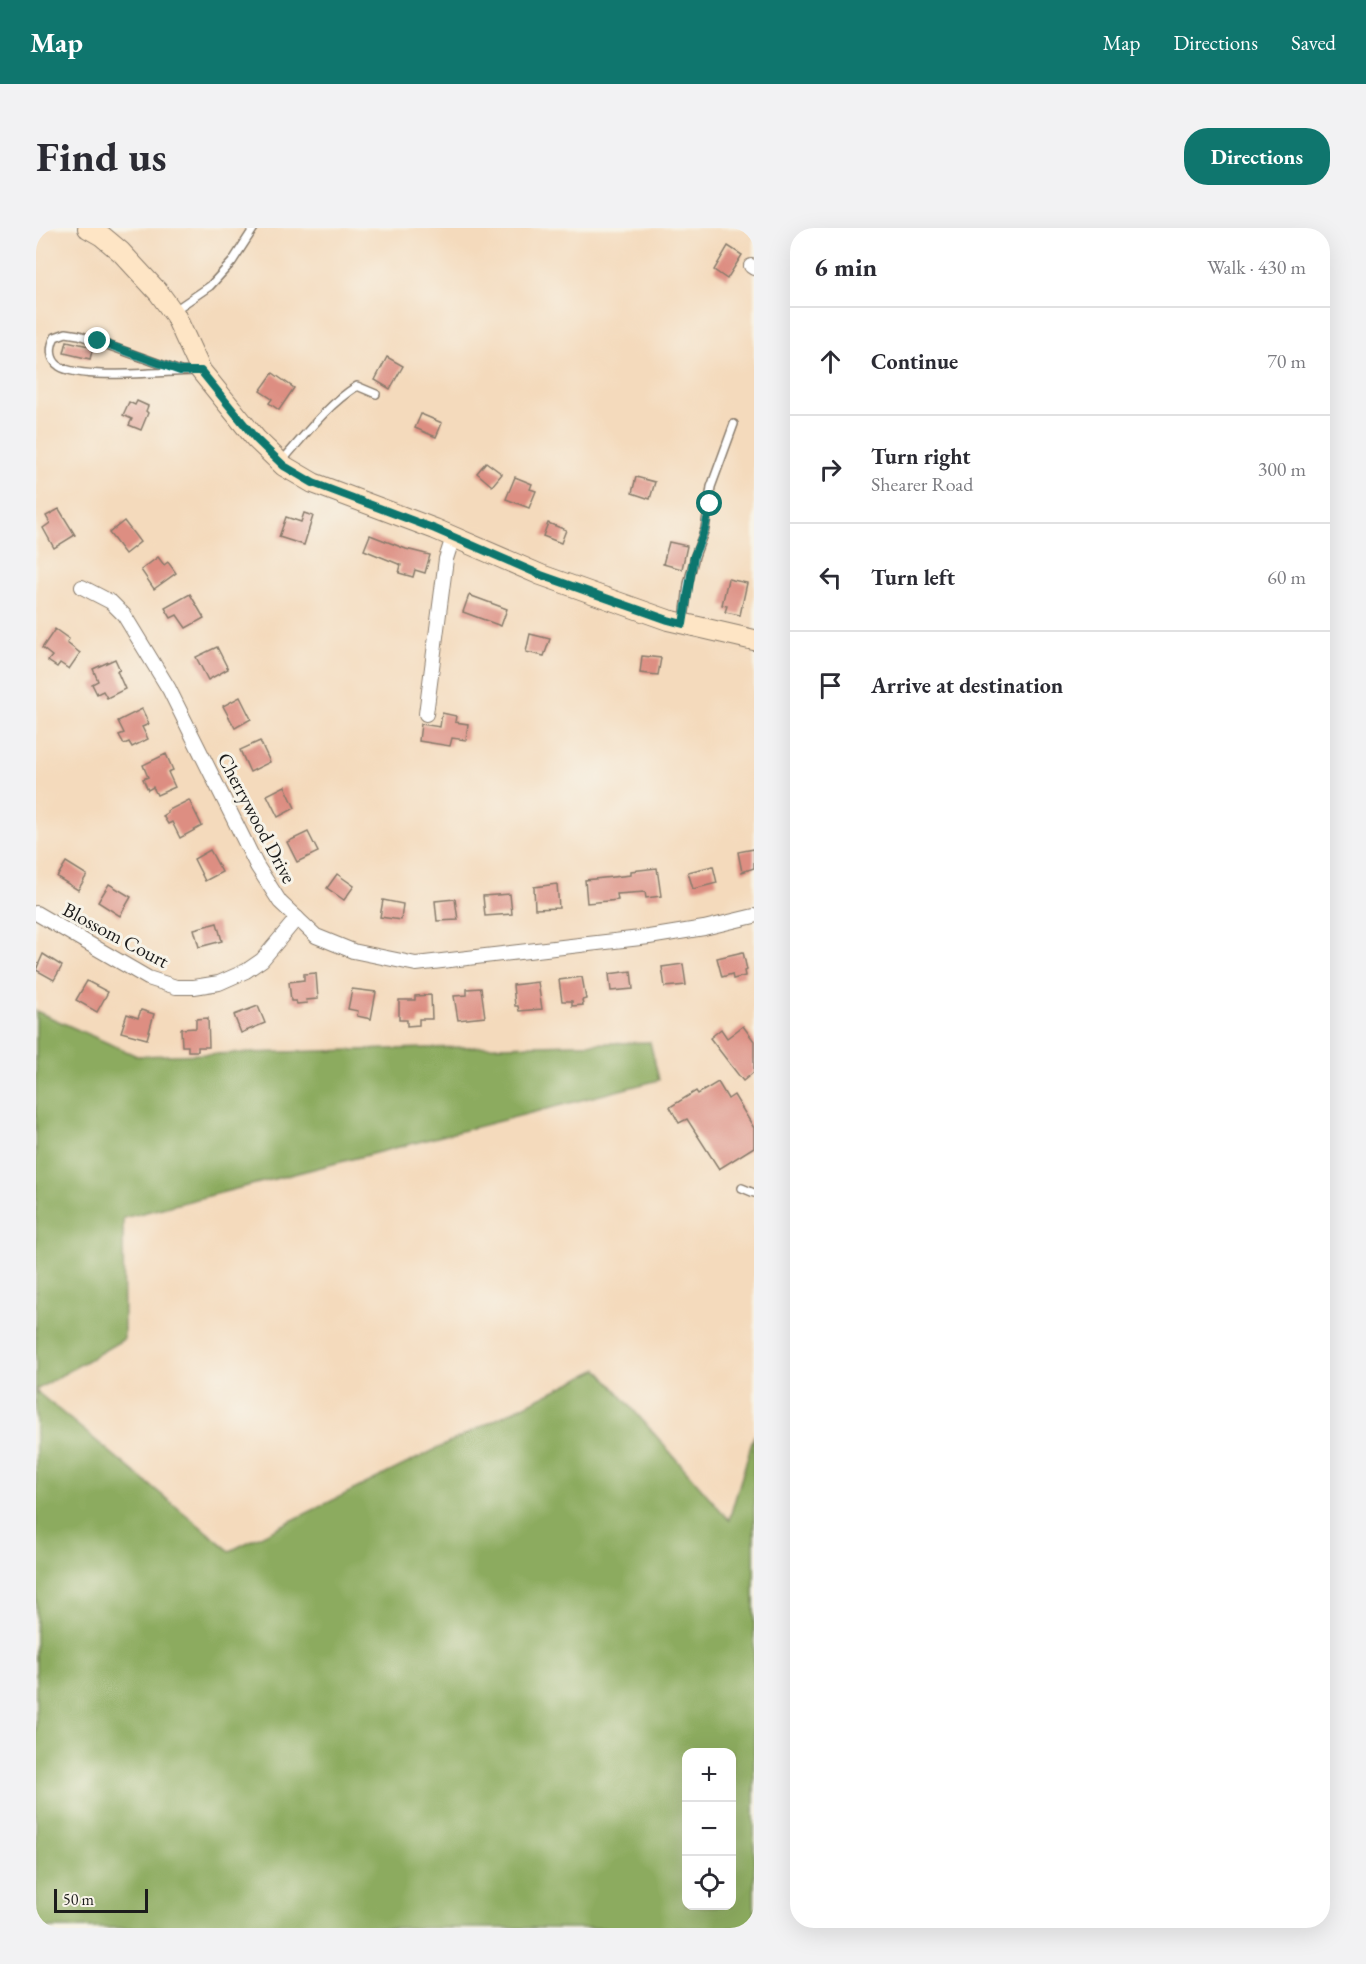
<!DOCTYPE html>
<html lang="en">
<head>
<meta charset="utf-8">
<style>
	:root { --surface:#fff; --page:#f2f2f3; --text:#2b2b33; --muted:#7c7c81; --line:#e1e1e2; --accent:#0f766e }
	body { margin:0; font-family:"EB Garamond",serif; background:var(--page); color:var(--text) }
	.controls { position:absolute; right:18px; bottom:18px; display:grid; overflow:hidden; border-radius:12px; box-shadow:0 6px 24px #0002 }
	.controls button { width:54px; height:54px; display:grid; place-items:center; padding:0; border:0; border-bottom:2px solid var(--line); background:var(--surface); color:var(--text); font:30px sans-serif }
	.scale { position:absolute; left:18px; bottom:15px; width:94px; box-sizing:border-box; padding-left:6px; border:3px solid #1c1c1c; border-top:0; font-size:16px; line-height:21px; white-space:nowrap; color:#1c1c1c; -webkit-text-stroke:4px #f7f3e8; paint-order:stroke }
	.stop { position:absolute; width:18px; height:18px; margin:-14px; border:4px solid #0f766e; border-radius:50%; background:#fff }
	.stop.end { background:#0f766e; border-color:#fff; box-shadow:0 2px 6px #0008 }
	.list { margin:0; padding:0; list-style:none }
	h2 { display:flex; justify-content:space-between; align-items:center; height:78px; margin:0; padding:0 24px; font-size:26px }
	h2 small { font-size:20px; font-weight:400; color:var(--muted) }
	.list li { display:grid; grid-template-columns:39px 1fr auto; gap:18px; align-items:center; box-sizing:border-box; height:108px; padding:0 24px; border-top:2px solid var(--line) }
	.list b { display:block; font-size:22px; white-space:nowrap }
	.list p { margin:0; font-size:20px; white-space:nowrap; color:var(--muted) }
	.list em { font-size:20px; font-style:normal; color:var(--muted) }
	.icon { flex:none; width:33px; height:33px; fill:none; stroke:currentColor; stroke-width:2; stroke-linecap:round; stroke-linejoin:round }
	.map { position:relative; flex:none; width:718px; height:1700px; overflow:hidden; border-radius:24px }
	header { display:flex; align-items:center; gap:36px; box-sizing:border-box; height:84px; padding:0 30px; background:var(--accent); color:#fff }
	header strong { font-size:28px }
	nav { display:flex; gap:33px; margin-inline-start:auto; font-size:21px }
	.intro { display:flex; align-items:center; justify-content:space-between; box-sizing:border-box; height:144px; padding:0 36px }
	h1 { margin:0; font-size:42px }
	.button { padding:15px 27px; border-radius:24px; background:var(--accent); color:#fff; font-size:21px; font-weight:700 }
	main { display:flex; gap:36px; padding:0 36px }
	aside { flex:1; background:var(--surface); border-radius:24px; box-shadow:0 6px 24px #0002 }
	.map>svg:first-child { display:block }
	.forest { fill:#8cab5e; stroke:#54643d; stroke-width:1.5; fill-rule:evenodd }
	.building { fill:#dd8e82 }
	.lines { fill:none; stroke-linecap:round; stroke-linejoin:round }
	.lane-casing { stroke:#887b6c; stroke-width:10 }
	.street-casing { stroke:#887b6c; stroke-width:16 }
	.secondary-casing { stroke:#887b6c; stroke-width:22 }
	.lane { stroke:#fff; stroke-width:7 }
	.street { stroke:#fff; stroke-width:14 }
	.secondary { stroke:#fee5c5; stroke-width:20 }
	.route { stroke:#0f766e; stroke-width:8 }
	.labels { text-anchor:middle; dominant-baseline:central; stroke-width:6; stroke-linejoin:round; paint-order:stroke }
	.street-label { font-size:20px; fill:#1c1c1c; stroke:#f7f3e8 }
</style>
</head>
<body>
<header>
<strong>Map</strong>
<nav><a>Map</a><a>Directions</a><a>Saved</a></nav>
</header>
<div class="intro"><h1>Find us</h1><a class="button">Directions</a></div>
<main>
<div class="map">
<svg width="718" height="1700" viewBox="0 0 718 1700">
	<rect width="100%" height="100%" fill="#f7f3e8"/>
	<filter id="ink" filterUnits="userSpaceOnUse"><feTurbulence type="fractalNoise" baseFrequency=".0167" numOctaves="2"/><feDisplacementMap in="SourceGraphic" scale="12" xChannelSelector="R" yChannelSelector="G"/><feConvolveMatrix kernelMatrix="1 2 1 2 8 2 1 2 1" color-interpolation-filters="sRGB"/></filter>
	<filter id="wash" filterUnits="userSpaceOnUse"><feTurbulence type="fractalNoise" baseFrequency=".008" numOctaves="4" result="noise"/><feDisplacementMap in="SourceGraphic" scale="24" xChannelSelector="R" yChannelSelector="G"/><feGaussianBlur stdDeviation="1.35" result="paint"/><feColorMatrix in="noise" values="0 0 0 0 0 0 0 0 0 0 0 0 0 0 0 0 0 1.4 0 .05"/><feComposite in="paint" operator="in"/></filter>
	<g filter="url(#wash)">
		<rect width="100%" height="100%" fill="#f4dabc"/>
		<!-- forest -->
		<g class="forest">
			<polygon points="0,783 101,828 614,814 623,852 87,990 88,1111 0,1162"/>
			<path d="M562 1141 693 1292 718 1207V1700H0V1163L194 1323ZM696 1524V1678H650V1524Z"/>
		</g>
		<g id="blocks">
			<!-- building -->
			<g class="building">
				<polygon points="692,18 706,27 691,51 678,42"/>
				<polygon points="31,113 57,119 54,131 28,125"/>
				<polygon points="351,129 367,138 354,161 339,152"/>
				<polygon points="237,145 258,160 243,182 233,175 236,171 224,163"/>
				<polygon points="101,173 112,178 110,183 112,185 105,202 93,197 96,191 87,187 93,174 99,177"/>
				<polygon points="385,186 406,195 400,209 379,200"/>
				<polygon points="450,234 466,246 456,258 441,245"/>
				<polygon points="479,249 496,256 494,261 500,263 493,280 470,271"/>
				<polygon points="600,249 619,254 614,271 596,265"/>
				<polygon points="23,281 39,307 18,320 7,300 14,295 10,288"/>
				<polygon points="268,285 277,288 268,317 243,309 250,289 265,294"/>
				<polygon points="88,293 104,314 89,326 73,305"/>
				<polygon points="512,295 530,302 525,315 507,308"/>
				<polygon points="334,307 370,321 394,327 389,345 379,342 377,349 363,345 365,337 328,322"/>
				<polygon points="633,314 651,318 646,341 627,336"/>
				<polygon points="122,329 128,337 132,334 140,345 118,361 105,342"/>
				<polygon points="692,351 711,355 704,387 689,384 691,378 686,377"/>
				<polygon points="154,366 168,390 150,400 141,387 135,390 129,380"/>
				<polygon points="433,367 471,381 465,398 427,384"/>
				<polygon points="19,401 33,411 31,415 44,425 33,441 24,435 21,439 12,433 16,428 6,420"/>
				<polygon points="494,406 514,411 508,428 490,424"/>
				<polygon points="181,419 192,441 172,452 160,429"/>
				<polygon points="606,428 625,430 622,447 604,445"/>
				<polygon points="79,431 84,442 81,443 89,461 71,470 67,463 61,466 56,456 62,453 57,441"/>
				<polygon points="204,469 215,491 199,500 187,478"/>
				<polygon points="106,481 113,496 106,499 112,511 96,519 93,514 88,516 83,507 88,505 82,493"/>
				<polygon points="406,485 420,488 419,494 432,496 430,512 416,510 414,518 383,513 385,496 404,499"/>
				<polygon points="224,513 234,534 214,544 204,522"/>
				<polygon points="130,526 137,542 132,544 139,559 121,567 117,559 112,562 107,551 112,549 107,537"/>
				<polygon points="249,558 259,580 242,589 231,567"/>
				<polygon points="153,572 166,598 144,610 136,594 132,596 127,588 132,585 131,583"/>
				<polygon points="272,604 282,624 261,634 251,614"/>
				<polygon points="718,621 718,640 706,644 702,624"/>
				<polygon points="174,622 186,644 169,653 158,631"/>
				<polygon points="30,634 51,647 42,662 21,649"/>
				<polygon points="677,638 681,655 657,661 652,644"/>
				<polygon points="621,640 625,668 610,670 609,664 581,666 582,672 551,675 549,652 595,647 595,643"/>
				<polygon points="301,646 318,658 308,672 291,660"/>
				<polygon points="73,656 95,669 84,688 62,674"/>
				<polygon points="521,656 523,680 499,681 498,659"/>
				<polygon points="474,666 476,686 449,688 447,668"/>
				<polygon points="419,671 422,692 401,693 399,673"/>
				<polygon points="347,672 367,676 365,692 344,689"/>
				<polygon points="181,695 186,713 163,719 158,701"/>
				<polygon points="707,724 711,742 708,743 709,748 697,751 696,746 686,749 681,730"/>
				<polygon points="7,726 26,738 18,752 0,742"/>
				<polygon points="647,736 650,757 629,759 626,739"/>
				<polygon points="595,743 597,761 575,763 573,746"/>
				<polygon points="280,745 282,771 270,772 271,775 261,776 260,773 255,773 253,754 268,752 268,746"/>
				<polygon points="546,749 550,771 546,772 547,777 536,778 536,773 526,773 523,752"/>
				<polygon points="51,753 72,764 61,784 40,772"/>
				<polygon points="502,754 506,781 483,783 482,778 479,778 477,757"/>
				<polygon points="445,760 449,789 422,792 418,768 431,767 431,761"/>
				<polygon points="316,761 340,764 335,791 321,788 322,783 312,781"/>
				<polygon points="395,767 396,791 383,791 383,797 371,798 371,792 363,792 363,772 379,772 379,768"/>
				<polygon points="222,778 229,795 205,805 198,787"/>
				<polygon points="105,782 118,786 111,811 85,804 91,786 102,790"/>
				<polygon points="172,790 173,819 162,819 162,823 152,823 152,818 146,818 145,801 160,800 160,791"/>
				<polygon points="707,798 718,813 718,844 707,853 674,810 685,801 691,810"/>
				<polygon points="682,854 692,871 698,867 718,900 718,919 683,941 651,891 643,895 634,879 660,863 662,866"/>
			</g>
		</g>
	</g>
	<g filter="url(#ink)">
		<use href="#blocks" fill-opacity="0" stroke="#887b6c" stroke-width="1.5"/>
		<g class="lines">
			<defs>
				<g id="lane">
					<polyline points="139,82 174,58 196,34 218,0"/>
					<path d="M144 143 43 107 30 105 19 109C14 118 13 131 23 138 46 153 131 143 162 143"/>
					<path d="M246 233C270 206 290 178 321 158L340 166"/>
					<polyline points="648,393 652,356 659,328 669,301 675,259 698,196"/>
					<polyline points="706,960 718,965"/>
				</g>
				<g id="street">
					<polyline points="715,38 718,40"/>
					<polyline points="46,359 75,374 88,387 133,461 221,638 244,674 280,708 317,723 380,736 613,709 668,700 718,688"/>
					<polyline points="390,486 410,331 417,309"/>
					<polyline points="0,685 112,750 140,759 158,759 183,755 210,743 226,732 261,690"/>
				</g>
				<polyline id="secondary" points="52,0 66,8 85,24 123,65 139,87 165,143 220,211 248,238 277,255 399,301 505,347 632,392 718,412"/>
			</defs>
			<!-- lane casing -->
			<use href="#lane" class="lane-casing"/>
			<!-- street casing -->
			<use href="#street" class="street-casing"/>
			<!-- secondary casing -->
			<use href="#secondary" class="secondary-casing"/>
			<!-- lane -->
			<use href="#lane" class="lane"/>
			<!-- street -->
			<use href="#street" class="street"/>
			<!-- secondary -->
			<use href="#secondary" class="secondary"/>
		</g>
	</g>
	<g class="lines" filter="url(#ink)">
		<!-- route -->
		<polyline class="route" points="62,113 144,143 165,143 220,211 248,238 277,255 399,301 505,347 632,392 647,396 658,328 669,301 674,276"/>
	</g>
	<g class="labels">
		<!-- street labels -->
		<g class="street-label">
			<text transform="translate(221 590) rotate(62)">Cherrywood Drive</text>
			<text transform="translate(80 707) rotate(28)">Blossom Court</text>
		</g>
	</g>
</svg>
<div class="controls">
<button>+</button>
<button>−</button>
<button><svg class="icon" aria-label="locate" viewBox="0 0 24 24"><circle cx="12" cy="12" r="6"/><path d="M12 2v4M12 18v4M2 12h4M18 12h4"/></svg></button>
</div>
<div class="scale">50 m</div>
<div class="stop" style="left:674px;top:276px"></div>
<div class="stop end" style="left:62px;top:113px"></div>
</div>
<aside>
<h2>6 min<small>Walk · 430 m</small></h2>
<ul class="list">
<li><svg class="icon" aria-label="ahead" viewBox="0 0 24 24"><path d="M12 20V5M6 11l6-6 6 6"/></svg><div><b>Continue</b></div><em>70 m</em></li>
<li><svg class="icon" aria-label="right" viewBox="0 0 24 24"><path d="M7 20v-9h11M14 6l5 5-5 5"/></svg><div><b>Turn right</b><p>Shearer Road</p></div><em>300 m</em></li>
<li><svg class="icon" aria-label="left" viewBox="0 0 24 24"><path d="M17 20v-9H6M10 6l-5 5 5 5"/></svg><div><b>Turn left</b></div><em>60 m</em></li>
<li><svg class="icon" aria-label="arrive" viewBox="0 0 24 24"><path d="M6 21V4h12l-3 4 3 4H6"/></svg><div><b>Arrive at destination</b></div></li>
</ul>
</aside>
</main>
</body>
</html>
